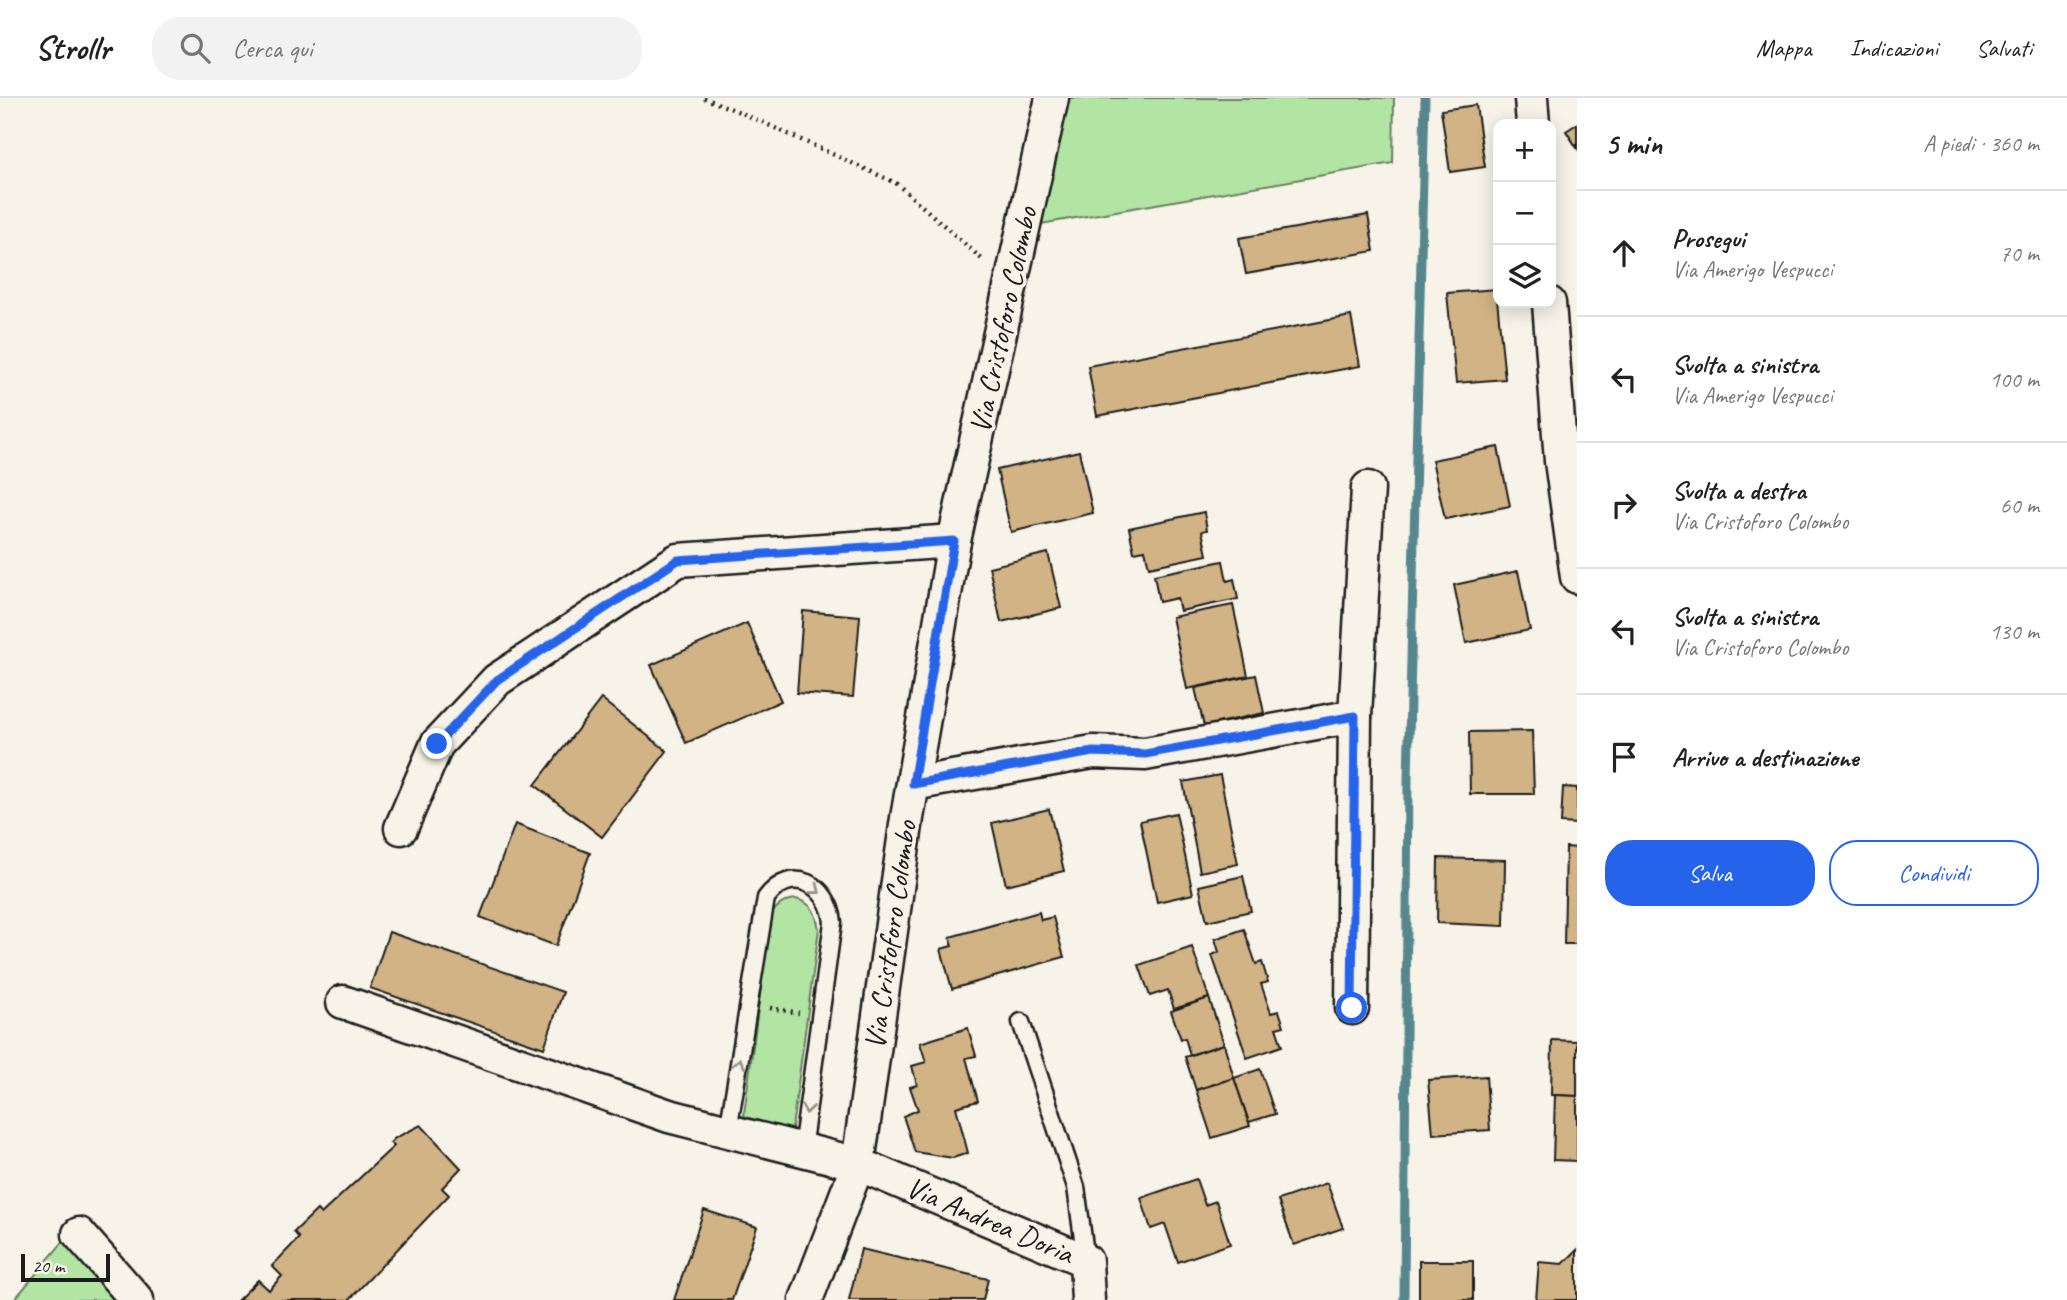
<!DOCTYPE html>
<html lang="it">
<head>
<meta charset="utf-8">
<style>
	:root { --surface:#fff; --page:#f2f2f2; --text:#222; --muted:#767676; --line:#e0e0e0; --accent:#2563eb }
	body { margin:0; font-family:Caveat,sans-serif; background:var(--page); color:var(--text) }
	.controls { position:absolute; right:21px; top:21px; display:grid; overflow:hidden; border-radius:14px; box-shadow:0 4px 18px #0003 }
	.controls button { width:63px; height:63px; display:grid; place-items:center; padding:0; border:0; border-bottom:2px solid var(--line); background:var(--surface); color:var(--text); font:35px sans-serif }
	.scale { position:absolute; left:21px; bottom:18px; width:89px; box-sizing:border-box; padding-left:7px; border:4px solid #1c1c1c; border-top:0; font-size:19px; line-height:24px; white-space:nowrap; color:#1c1c1c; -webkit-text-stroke:5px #f7f3e8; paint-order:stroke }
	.stop { position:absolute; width:21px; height:21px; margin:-16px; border:5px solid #2563eb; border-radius:50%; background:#fff }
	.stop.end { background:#2563eb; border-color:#fff; box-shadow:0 2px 7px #0008 }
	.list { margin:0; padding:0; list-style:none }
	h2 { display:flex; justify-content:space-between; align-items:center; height:91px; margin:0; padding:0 28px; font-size:30px }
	h2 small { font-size:23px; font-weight:400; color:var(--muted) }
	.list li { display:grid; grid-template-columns:46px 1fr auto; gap:21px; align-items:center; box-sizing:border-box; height:126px; padding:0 28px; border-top:2px solid var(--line) }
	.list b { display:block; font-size:26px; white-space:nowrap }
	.list p { margin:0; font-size:23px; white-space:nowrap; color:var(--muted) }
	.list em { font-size:23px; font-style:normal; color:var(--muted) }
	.actions { display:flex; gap:14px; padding:21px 28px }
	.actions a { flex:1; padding:16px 0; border:2px solid var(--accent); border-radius:28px; text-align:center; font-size:24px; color:var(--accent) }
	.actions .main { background:var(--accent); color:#fff }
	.icon { flex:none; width:38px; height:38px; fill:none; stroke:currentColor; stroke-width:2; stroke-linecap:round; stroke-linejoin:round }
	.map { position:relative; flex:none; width:1577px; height:1202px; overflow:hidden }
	header { display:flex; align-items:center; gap:42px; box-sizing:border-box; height:98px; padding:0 35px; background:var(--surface); border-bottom:2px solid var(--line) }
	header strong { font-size:33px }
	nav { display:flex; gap:38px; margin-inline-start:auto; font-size:24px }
	.search { width:490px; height:63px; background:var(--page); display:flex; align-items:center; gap:18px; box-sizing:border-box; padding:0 24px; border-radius:28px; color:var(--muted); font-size:26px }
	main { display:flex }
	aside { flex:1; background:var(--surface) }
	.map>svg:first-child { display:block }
	.green { fill:#b2e4a4; stroke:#678060; stroke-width:2 }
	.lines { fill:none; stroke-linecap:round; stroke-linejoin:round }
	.stream { stroke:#57878e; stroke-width:9 }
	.building { fill:#d1b385; stroke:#1c1c1c; stroke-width:2 }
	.lane-casing { stroke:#1c1c1c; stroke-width:21 }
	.street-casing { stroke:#1c1c1c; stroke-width:37 }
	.path { stroke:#1c1c1c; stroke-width:4.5; stroke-dasharray:2 5; stroke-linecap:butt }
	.lane { stroke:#f7f3e8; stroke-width:16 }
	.street { stroke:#f7f3e8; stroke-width:32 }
	.oneway { stroke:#94928c }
	.route { stroke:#2563eb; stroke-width:9 }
	.labels { text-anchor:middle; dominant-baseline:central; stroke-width:7; stroke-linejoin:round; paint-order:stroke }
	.street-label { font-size:30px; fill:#1c1c1c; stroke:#f7f3e8 }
</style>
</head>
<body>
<header>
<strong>Strollr</strong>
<div class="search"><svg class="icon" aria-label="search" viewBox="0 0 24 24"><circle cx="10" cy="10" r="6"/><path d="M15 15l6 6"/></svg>Cerca qui</div>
<nav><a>Mappa</a><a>Indicazioni</a><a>Salvati</a></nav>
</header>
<main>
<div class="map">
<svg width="1577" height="1202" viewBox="0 0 1577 1202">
	<rect width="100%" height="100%" fill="#f7f3e8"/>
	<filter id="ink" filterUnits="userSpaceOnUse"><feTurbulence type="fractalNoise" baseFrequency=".0143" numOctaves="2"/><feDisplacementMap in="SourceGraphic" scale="14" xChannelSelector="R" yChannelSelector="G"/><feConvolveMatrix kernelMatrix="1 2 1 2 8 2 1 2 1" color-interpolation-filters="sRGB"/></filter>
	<g filter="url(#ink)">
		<!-- green -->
		<g class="green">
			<polygon points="1045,0 1394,0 1393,65 1018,130"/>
			<path d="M796 801C813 805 816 816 819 831L792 1030 782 1037 747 1022 744 1016 770 821C774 809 784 802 796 801Z"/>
			<polygon points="67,1139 120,1202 14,1202"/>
		</g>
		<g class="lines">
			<!-- stream -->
			<polyline class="stream" points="1404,1202 1408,681 1425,0"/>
		</g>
		<!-- building -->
		<g class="building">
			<polygon points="1476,7 1485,69 1450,74 1441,12"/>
			<polygon points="1577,26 1577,50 1566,33"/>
			<polygon points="1368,117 1374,153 1246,176 1239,140"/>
			<polygon points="1496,191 1505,281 1456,285 1447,195"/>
			<polygon points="1351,218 1360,268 1097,318 1088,268"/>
			<polygon points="1498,349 1510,408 1445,421 1432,362"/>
			<polygon points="1079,353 1093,415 1011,434 997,372"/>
			<polygon points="1204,414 1207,432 1202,433 1207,457 1149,469 1145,452 1134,454 1129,430"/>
			<polygon points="1048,455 1061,510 1001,524 989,469"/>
			<polygon points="1223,463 1227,483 1234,481 1238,501 1180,513 1177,500 1159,504 1154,477"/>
			<polygon points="1518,473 1530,532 1466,545 1454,487"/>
			<polygon points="1233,507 1248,578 1187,591 1172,519"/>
			<polygon points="803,513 860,518 853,599 797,595"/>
			<polygon points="747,525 781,603 686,645 651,567"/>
			<polygon points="1256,577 1264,615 1204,628 1195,590"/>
			<polygon points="601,601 667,653 602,739 535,687"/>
			<polygon points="1532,633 1534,696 1470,696 1469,634"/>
			<polygon points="1220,677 1238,766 1200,774 1183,684"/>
			<polygon points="1563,689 1577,690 1577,726 1561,725"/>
			<polygon points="1049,711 1064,773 1006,787 992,725"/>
			<polygon points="1176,715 1193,796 1157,804 1140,723"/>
			<polygon points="515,726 590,755 556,848 480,819"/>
			<polygon points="1566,749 1577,750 1577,846 1564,846"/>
			<polygon points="1438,760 1505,762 1504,828 1437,825"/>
			<polygon points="1243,778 1251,813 1207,823 1199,788"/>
			<polygon points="1039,814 1041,822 1053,819 1064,859 952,891 941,851 952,848 950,839"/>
			<polygon points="1244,831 1256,866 1262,864 1268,884 1261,886 1271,915 1279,913 1284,928 1276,930 1282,948 1247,960 1212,857 1219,854 1215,841"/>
			<polygon points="389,834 563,894 544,950 370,890"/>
			<polygon points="1192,849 1209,900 1174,911 1168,892 1150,898 1139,867"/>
			<polygon points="1209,900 1224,946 1190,957 1185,940 1181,941 1171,913"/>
			<polygon points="968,930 976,958 966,960 978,1003 956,1009 968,1055 953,1060 915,1054 903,1018 918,1012 910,989 917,987 912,968 926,964 920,945"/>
			<polygon points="1552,942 1577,943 1577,998 1551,997"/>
			<polygon points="1224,946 1234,980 1196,992 1185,959"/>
			<polygon points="1260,971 1275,1016 1249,1024 1234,980"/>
			<polygon points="1486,978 1490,1032 1433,1036 1428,982"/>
			<polygon points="1234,980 1250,1028 1212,1040 1196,992"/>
			<polygon points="1555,997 1577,998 1577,1063 1553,1062"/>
			<polygon points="421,1027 461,1070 442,1090 449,1097 349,1202 238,1202 258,1182 269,1192 282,1178 272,1168 299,1140 294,1134 317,1112 321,1116 394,1048 390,1045 395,1040"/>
			<polygon points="1196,1081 1205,1107 1216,1103 1230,1146 1178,1164 1165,1126 1151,1131 1141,1100"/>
			<polygon points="1327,1085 1343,1130 1294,1147 1278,1102"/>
			<polygon points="704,1112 757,1129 732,1202 674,1202"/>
			<polygon points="861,1151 988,1181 983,1202 849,1202"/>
			<polygon points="1577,1152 1577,1202 1536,1202 1539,1164 1563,1166"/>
			<rect x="1419" y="1163" width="54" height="39"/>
		</g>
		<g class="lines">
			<defs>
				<g id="lane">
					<polyline points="1021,924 1076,1089 1086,1163"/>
					<path d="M728 1033 766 800C791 766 829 786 833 824L802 1052"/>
				</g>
				<g id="street">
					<polyline points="1531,0 1533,26"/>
					<polyline points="1549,205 1561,363 1577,479"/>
					<polyline points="913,686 1093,654 1145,656 1355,618"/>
					<polyline points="401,730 437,646 497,582 678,462 954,443"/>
					<polyline points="343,904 669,1018 858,1066 1086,1163 1088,1202"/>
					<polyline points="1352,910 1355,618 1368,390"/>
					<polyline points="79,1136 137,1202"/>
					<polyline points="806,1202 858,1066 907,720 954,443 1052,0"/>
				</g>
			</defs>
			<!-- lane casing -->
			<use href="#lane" class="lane-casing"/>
			<!-- street casing -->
			<use href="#street" class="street-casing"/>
			<!-- path -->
			<g class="path">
				<polyline points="704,0 742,15 896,85 984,163"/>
				<polyline points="770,910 799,915"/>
			</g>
			<!-- lane -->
			<use href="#lane" class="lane"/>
			<!-- street -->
			<use href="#street" class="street"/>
		</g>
		<!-- one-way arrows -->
		<defs><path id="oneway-chevron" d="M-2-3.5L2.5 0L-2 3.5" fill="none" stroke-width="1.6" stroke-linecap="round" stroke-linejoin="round" transform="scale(1.75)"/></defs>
		<g class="oneway">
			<use href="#oneway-chevron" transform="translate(816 792) rotate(38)"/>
			<use href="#oneway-chevron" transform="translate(739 965) rotate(-81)"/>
			<use href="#oneway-chevron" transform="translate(807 1011) rotate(98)"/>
		</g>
	</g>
	<g class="lines" filter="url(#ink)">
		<!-- route -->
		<polyline class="route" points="437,646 497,582 678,462 954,443 913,686 1093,654 1145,656 1355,618 1352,910"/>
	</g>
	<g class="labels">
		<!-- street labels -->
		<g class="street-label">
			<text transform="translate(1003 222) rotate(-78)">Via Cristoforo Colombo</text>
			<text transform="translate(890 837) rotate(-82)">Via Cristoforo Colombo</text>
			<text transform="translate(990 1122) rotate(23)">Via Andrea Doria</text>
		</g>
	</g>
</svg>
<div class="controls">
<button>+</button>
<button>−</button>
<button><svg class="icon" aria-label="layers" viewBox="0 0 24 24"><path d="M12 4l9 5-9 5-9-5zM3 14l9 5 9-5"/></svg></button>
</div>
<div class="scale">20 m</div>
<div class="stop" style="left:1352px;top:910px"></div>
<div class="stop end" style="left:437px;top:646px"></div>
</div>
<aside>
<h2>5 min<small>A piedi · 360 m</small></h2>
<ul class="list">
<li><svg class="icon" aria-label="ahead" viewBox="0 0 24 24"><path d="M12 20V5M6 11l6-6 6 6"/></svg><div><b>Prosegui</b><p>Via Amerigo Vespucci</p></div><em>70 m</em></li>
<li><svg class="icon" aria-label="left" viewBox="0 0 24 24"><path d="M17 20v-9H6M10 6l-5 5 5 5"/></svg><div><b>Svolta a sinistra</b><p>Via Amerigo Vespucci</p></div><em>100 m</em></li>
<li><svg class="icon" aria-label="right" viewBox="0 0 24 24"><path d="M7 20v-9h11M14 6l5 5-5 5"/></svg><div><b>Svolta a destra</b><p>Via Cristoforo Colombo</p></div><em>60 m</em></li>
<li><svg class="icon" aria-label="left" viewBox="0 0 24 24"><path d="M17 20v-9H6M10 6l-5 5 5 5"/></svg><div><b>Svolta a sinistra</b><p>Via Cristoforo Colombo</p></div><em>130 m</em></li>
<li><svg class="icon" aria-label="arrive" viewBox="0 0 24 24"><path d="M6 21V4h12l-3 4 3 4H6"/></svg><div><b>Arrivo a destinazione</b></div></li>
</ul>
<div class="actions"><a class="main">Salva</a><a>Condividi</a></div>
</aside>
</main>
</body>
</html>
